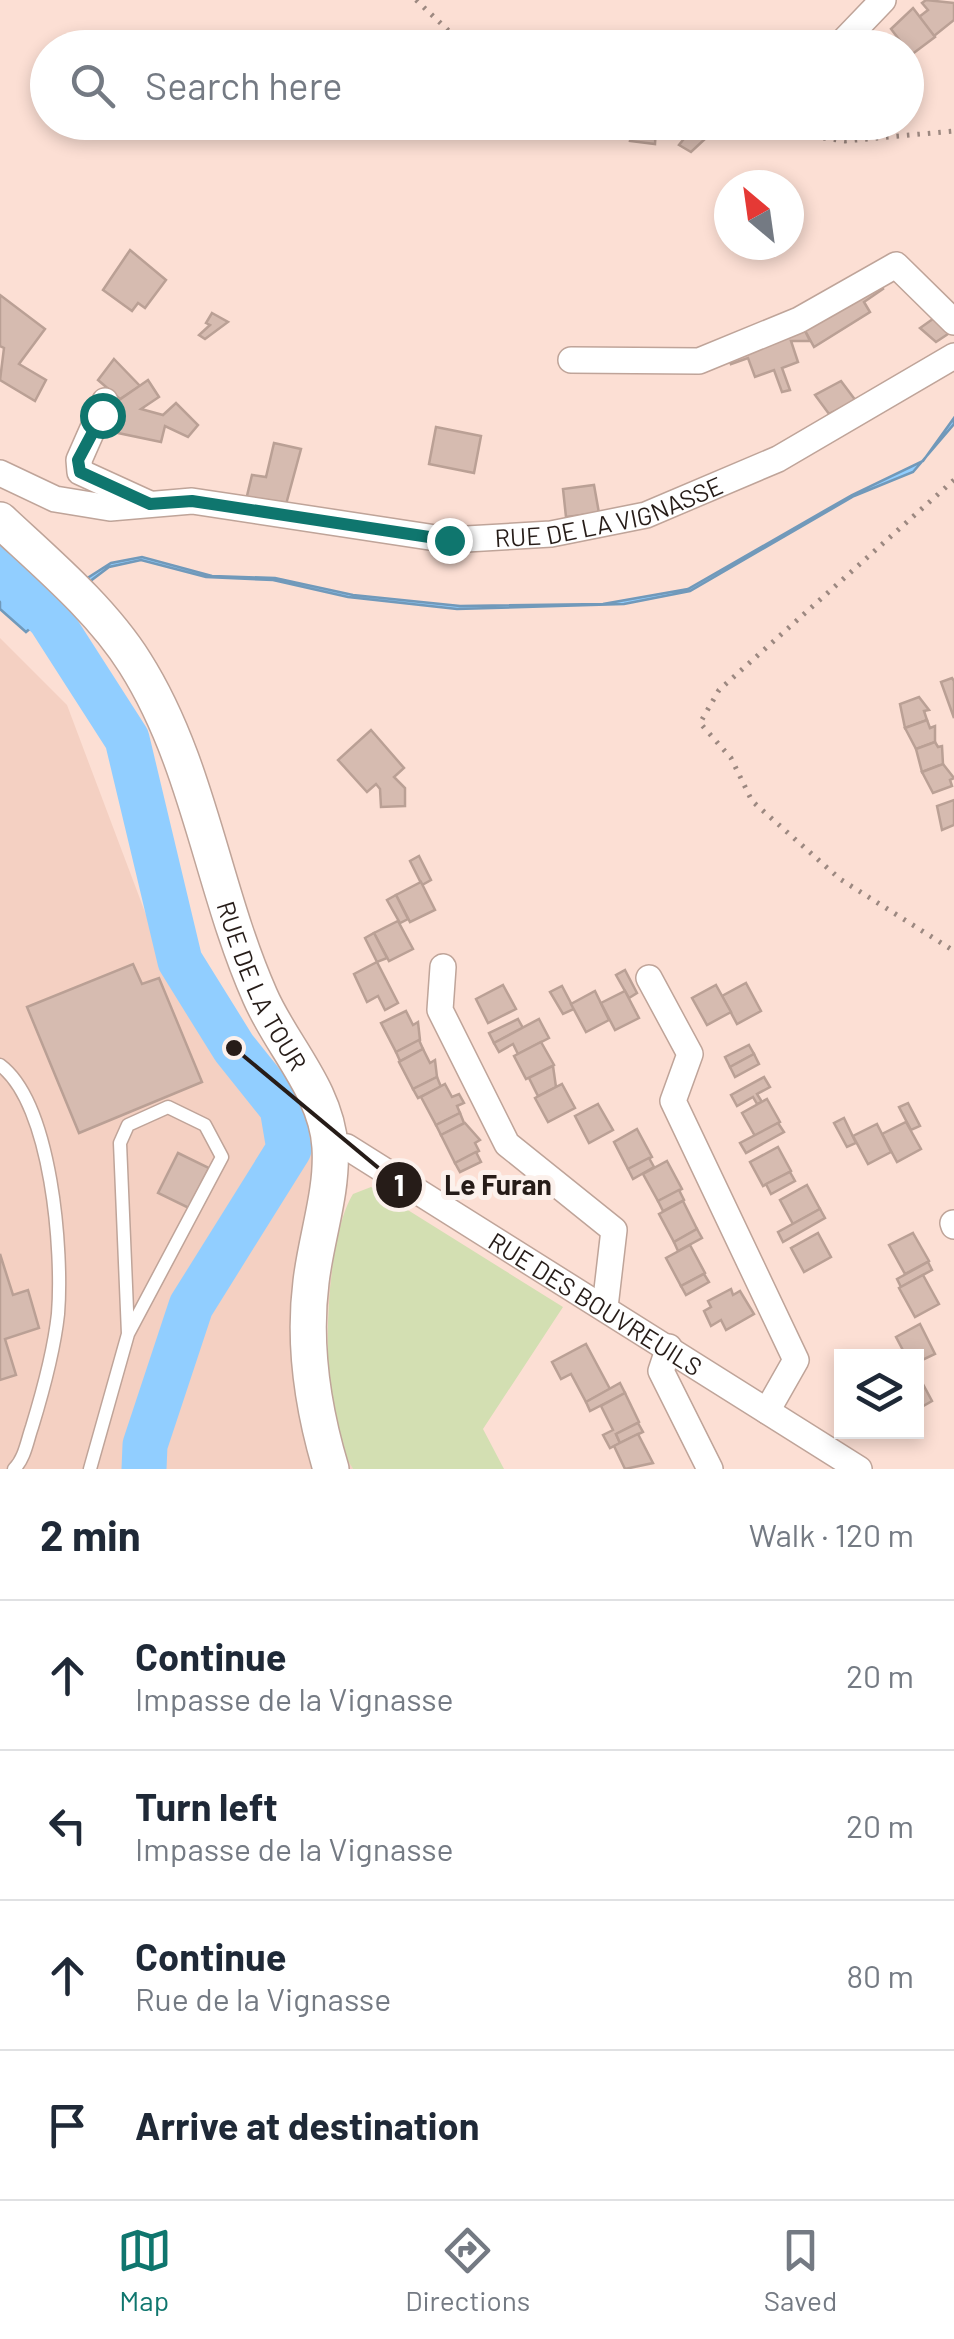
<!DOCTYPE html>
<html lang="en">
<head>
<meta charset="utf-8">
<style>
	:root { --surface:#fff; --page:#f6f6f7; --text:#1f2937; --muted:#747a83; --line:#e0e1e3; --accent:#0f766e }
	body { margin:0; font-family:Barlow,sans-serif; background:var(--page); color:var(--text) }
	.controls { position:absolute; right:30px; bottom:30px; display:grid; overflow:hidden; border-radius:0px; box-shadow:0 5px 15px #0003 }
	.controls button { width:90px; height:90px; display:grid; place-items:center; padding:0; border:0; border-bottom:2px solid var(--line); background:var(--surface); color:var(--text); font:50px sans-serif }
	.compass { position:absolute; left:714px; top:170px; width:90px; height:90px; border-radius:50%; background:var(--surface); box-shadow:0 5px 15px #0003; rotate:331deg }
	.stop { position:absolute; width:30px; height:30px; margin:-22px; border:8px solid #0f766e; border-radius:50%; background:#fff }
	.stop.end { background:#0f766e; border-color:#fff; box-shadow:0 2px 10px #0008 }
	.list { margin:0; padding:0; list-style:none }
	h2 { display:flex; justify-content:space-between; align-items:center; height:130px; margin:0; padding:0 40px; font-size:42px }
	h2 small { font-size:32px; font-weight:400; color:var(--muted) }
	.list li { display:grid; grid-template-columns:65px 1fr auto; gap:30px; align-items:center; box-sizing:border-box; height:150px; padding:0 40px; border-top:2px solid var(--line) }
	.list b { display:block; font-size:38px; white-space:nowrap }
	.list p { margin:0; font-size:32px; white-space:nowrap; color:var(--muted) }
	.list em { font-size:32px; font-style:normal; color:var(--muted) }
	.icon { flex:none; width:55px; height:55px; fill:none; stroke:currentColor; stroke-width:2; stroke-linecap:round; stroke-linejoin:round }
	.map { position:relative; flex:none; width:954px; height:1469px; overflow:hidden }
	.search { position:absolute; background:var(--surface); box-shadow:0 5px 15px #0003; left:30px; right:30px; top:30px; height:110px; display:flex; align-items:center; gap:25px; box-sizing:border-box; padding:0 35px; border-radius:55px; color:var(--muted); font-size:38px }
	.sheet { height:730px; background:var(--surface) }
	nav { display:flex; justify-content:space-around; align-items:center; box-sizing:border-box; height:140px; border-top:2px solid var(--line); background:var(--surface); font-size:28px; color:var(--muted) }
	nav a { display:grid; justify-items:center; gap:5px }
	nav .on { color:var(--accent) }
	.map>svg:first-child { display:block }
	.built { fill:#f4d0c2 }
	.green { fill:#d3dfb2 }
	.water { fill:#91ceff; stroke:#7199ba; stroke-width:2.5 }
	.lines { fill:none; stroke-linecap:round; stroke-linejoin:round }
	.river { stroke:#91ceff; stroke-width:45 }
	.building { fill:#d6bbb0; stroke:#baa095; stroke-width:2.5 }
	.lane-casing { stroke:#bfa499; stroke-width:15 }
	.street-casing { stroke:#bfa499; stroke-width:28 }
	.secondary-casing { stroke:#bfa499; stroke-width:38 }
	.path { stroke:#9c8880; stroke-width:5; stroke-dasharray:2.5 8; stroke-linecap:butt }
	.lane { stroke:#fff; stroke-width:12 }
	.street { stroke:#fff; stroke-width:25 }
	.secondary { stroke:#fff; stroke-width:35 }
	.route { stroke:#0f766e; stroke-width:12 }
	.labels { text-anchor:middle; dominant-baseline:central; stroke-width:10; stroke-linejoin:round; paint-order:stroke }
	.street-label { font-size:25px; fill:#261c18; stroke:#fcf1ec }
	.leader { fill:none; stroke:#261c18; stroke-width:4 }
	.callout-dot { fill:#261c18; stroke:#fcf1ec; stroke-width:4 }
	.mark-label { font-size:30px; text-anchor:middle; font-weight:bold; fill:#fff }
	.callout-label { font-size:28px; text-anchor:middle; font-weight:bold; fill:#261c18; stroke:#fcf1ec; stroke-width:10; stroke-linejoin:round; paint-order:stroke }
</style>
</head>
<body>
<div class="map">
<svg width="954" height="1469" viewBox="0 0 954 1469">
	<rect width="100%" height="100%" fill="#fcdfd4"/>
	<!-- built -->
	<polygon class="built" points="0,638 67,705 157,944 283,1071 318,1093 348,1185 325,1328 338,1440 353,1469 0,1469"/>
	<!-- green -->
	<path class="green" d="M371 1187 563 1307 483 1429 504 1469H353C348 1460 341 1451 338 1441 321 1388 324 1241 353 1194Z"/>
	<!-- water -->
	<g class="water">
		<polygon points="954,418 954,424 913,472 854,496 690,591 624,604 457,609 348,597 273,580 206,577 141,560 109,567 89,582 86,579 111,563 142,557 212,576 275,578 353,595 460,606 603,604 688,589 852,495 923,461"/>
		<polygon points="0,541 60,603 26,632 0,609"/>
	</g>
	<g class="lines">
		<!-- river -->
		<polyline class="river" points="0,568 50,619 127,739 180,961 234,1048 282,1108 289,1149 191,1306 145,1445 144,1469"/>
	</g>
	<!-- building -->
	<g class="building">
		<polygon points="926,0 954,3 954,20 934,36 919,17 928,10 922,3"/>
		<polygon points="913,8 935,37 911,55 891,29"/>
		<polygon points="615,122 664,122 663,129 656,128 655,144 630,141 632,132 614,130"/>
		<polygon points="691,130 706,138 691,152 679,145"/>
		<polygon points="130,250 166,280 145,308 138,303 132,311 103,290"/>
		<polygon points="878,281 883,289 864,302 870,312 814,347 802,325"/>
		<polygon points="0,295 45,329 19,364 46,380 35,401 0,380 4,348 0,346"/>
		<polygon points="212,313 228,322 205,339 199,335 210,325 206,323"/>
		<polygon points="940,314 954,330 936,342 920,328"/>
		<polygon points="802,325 810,341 791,341 798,362 782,368 790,390 782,392 774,370 755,377 748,358 731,364 728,353"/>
		<polygon points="114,359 140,386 120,399 98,380"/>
		<polygon points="148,380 159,397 141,409 163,415 176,403 198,425 188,437 165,426 161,442 99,429 112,405"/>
		<polygon points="841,381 856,401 829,414 815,395"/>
		<polygon points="436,427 481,436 474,473 429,464"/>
		<polygon points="274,443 301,449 285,508 246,500 252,475 266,477"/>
		<polygon points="594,485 599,513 566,517 563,489"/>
		<polygon points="952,678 954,681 954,718 941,682"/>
		<polygon points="919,697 929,710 924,711 927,720 905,728 900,704"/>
		<polygon points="927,720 930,728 935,726 935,742 916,749 905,728"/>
		<polygon points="371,730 404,768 394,777 405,788 405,806 381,807 380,789 376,784 367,792 338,760"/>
		<polygon points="935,742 938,747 942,746 943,764 922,772 916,749"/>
		<polygon points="943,764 954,778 950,780 952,786 933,793 922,772"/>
		<polygon points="954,800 954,825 942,830 937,806"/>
		<polygon points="419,856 431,880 422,885 410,861"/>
		<polygon points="421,882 435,910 410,922 396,895"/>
		<polygon points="396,895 408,919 400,923 387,900"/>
		<polygon points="398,921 413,949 389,961 374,933"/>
		<polygon points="374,933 387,958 377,962 365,938"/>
		<polygon points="377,962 398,1003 385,1010 378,996 367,1002 354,974"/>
		<polygon points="133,964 142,984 159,978 202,1082 79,1133 27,1007"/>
		<polygon points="625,970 637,993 629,998 616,975"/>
		<polygon points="746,983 761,1011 737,1024 722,996"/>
		<polygon points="503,985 516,1009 488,1023 476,999"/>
		<polygon points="716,985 731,1012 707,1025 692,998"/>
		<polygon points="562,986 574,1009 563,1014 550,992"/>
		<polygon points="595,991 609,1020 586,1032 571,1004"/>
		<polygon points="625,991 639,1018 615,1030 601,1003"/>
		<polygon points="406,1011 413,1025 418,1022 420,1040 396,1052 381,1023"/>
		<polygon points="518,1019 523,1028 494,1043 489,1033"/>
		<polygon points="539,1019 549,1038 518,1054 513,1044 499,1052 494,1043"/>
		<polygon points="419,1040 423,1049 400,1061 396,1052"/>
		<polygon points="541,1042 554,1065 526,1079 514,1056"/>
		<polygon points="749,1045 754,1054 730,1067 725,1057"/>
		<polygon points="423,1049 430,1063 435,1060 437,1077 413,1089 399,1062"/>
		<polygon points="754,1054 759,1064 735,1077 730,1067"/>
		<polygon points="553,1066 556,1087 538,1096 529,1078"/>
		<polygon points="437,1077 441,1087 418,1098 413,1089"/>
		<polygon points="764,1077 770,1087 757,1094 762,1102 757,1104 753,1097 737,1106 731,1095"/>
		<polygon points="445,1084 452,1097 459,1094 464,1103 457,1106 460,1113 436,1125 421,1097"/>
		<polygon points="562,1084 575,1108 548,1122 535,1098"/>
		<polygon points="767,1099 780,1122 755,1136 742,1113"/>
		<polygon points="908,1103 920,1126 911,1130 899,1107"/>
		<polygon points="598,1104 613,1130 589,1143 575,1116"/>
		<polygon points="460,1113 464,1123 441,1135 436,1125"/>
		<polygon points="844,1118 856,1143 847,1147 834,1123"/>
		<polygon points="906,1122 921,1149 897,1162 882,1134"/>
		<polygon points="465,1123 480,1140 475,1143 479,1151 455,1163 441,1135"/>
		<polygon points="778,1123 784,1132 746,1153 740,1143"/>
		<polygon points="877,1124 891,1152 868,1164 853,1136"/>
		<polygon points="637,1129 652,1157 628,1169 614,1142"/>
		<polygon points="778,1147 791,1171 763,1186 750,1162"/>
		<polygon points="476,1152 481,1162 460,1172 455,1163"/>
		<polygon points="178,1153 209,1168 189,1208 158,1193"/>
		<polygon points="649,1158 654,1167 633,1179 628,1169"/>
		<polygon points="667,1161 682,1189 658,1201 643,1174"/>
		<polygon points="790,1172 795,1181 771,1194 766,1184"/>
		<polygon points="807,1185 820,1209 793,1224 780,1200"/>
		<polygon points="679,1190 684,1200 663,1211 658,1201"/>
		<polygon points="683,1201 697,1229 674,1242 659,1214"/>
		<polygon points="820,1209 825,1218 783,1242 778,1232"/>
		<polygon points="697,1229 702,1238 678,1251 674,1242"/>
		<polygon points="818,1233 831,1257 804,1272 791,1248"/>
		<polygon points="913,1233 929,1261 905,1274 889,1245"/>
		<polygon points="690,1245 705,1273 681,1286 666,1258"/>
		<polygon points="0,1254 13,1295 28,1290 39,1328 5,1339 16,1375 0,1380"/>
		<polygon points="928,1262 932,1270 901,1287 897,1279"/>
		<polygon points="704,1274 709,1282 686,1295 681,1286"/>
		<polygon points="923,1275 939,1304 915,1317 899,1288"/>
		<polygon points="731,1289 733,1295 740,1291 754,1314 726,1330 721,1320 711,1326 704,1311 711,1307 708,1301"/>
		<polygon points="920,1324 935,1354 916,1363 916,1356 906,1356 896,1337"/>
		<polygon points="586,1344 610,1389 586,1402 571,1374 561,1379 552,1362"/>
		<polygon points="917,1373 932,1401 916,1410 916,1374"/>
		<polygon points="620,1383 625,1393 590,1411 586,1402"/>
		<polygon points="625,1393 639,1422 616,1434 620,1443 610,1448 603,1435 613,1430 601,1406"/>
		<polygon points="638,1423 643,1432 620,1443 616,1434"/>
		<polygon points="638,1434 653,1463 625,1469 614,1446"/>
	</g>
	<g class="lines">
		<defs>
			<g id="lane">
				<path d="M0 1065C52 1104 63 1252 58 1314 54 1351 43 1391 32 1427 27 1441 25 1458 14 1469"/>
				<polyline points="90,1469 128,1334 222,1157 205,1125 168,1107 128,1125 120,1143 128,1334"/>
			</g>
			<g id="street">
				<polyline points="837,48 883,0"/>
				<polyline points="571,360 699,361 799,320 896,265 954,322"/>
				<polyline points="105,401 79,460 80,472 150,504"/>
				<path id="s1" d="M0 473 55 499 110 508 192 501 449 540 551 534 646 515 778 459 954 356"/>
				<polyline points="443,967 440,1010 507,1144 614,1230 605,1307"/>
				<polyline points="649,978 690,1054 673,1101 796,1360 767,1411"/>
				<path id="s2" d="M331 1145 347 1147 859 1469"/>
				<polyline points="953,1223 954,1226"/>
				<polyline points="669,1347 661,1371 710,1469"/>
			</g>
			<g id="secondary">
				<path id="s3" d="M0 520C46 563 101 609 135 663 199 764 212 888 260 996 281 1045 327 1091 330 1147 333 1191 316 1238 311 1282 303 1345 313 1409 331 1469"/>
			</g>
		</defs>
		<!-- lane casing -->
		<use href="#lane" class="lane-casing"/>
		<!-- street casing -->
		<use href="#street" class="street-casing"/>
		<!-- secondary casing -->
		<use href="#secondary" class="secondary-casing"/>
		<!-- path -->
		<g class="path">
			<polyline points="416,0 467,48"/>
			<polyline points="709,122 845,141 954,131"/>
			<polyline points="954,480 719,690 700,723 731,758 752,801 840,879 954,951"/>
		</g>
		<!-- lane -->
		<use href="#lane" class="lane"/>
		<!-- street -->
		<use href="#street" class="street"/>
		<!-- secondary -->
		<use href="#secondary" class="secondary"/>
	</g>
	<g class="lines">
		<!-- route -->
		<polyline class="route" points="102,415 78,460 80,472 150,504 192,501 449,540"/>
	</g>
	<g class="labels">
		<!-- street labels -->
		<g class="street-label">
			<text stroke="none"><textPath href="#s1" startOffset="622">RUE DE LA VIGNASSE</textPath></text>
			<text stroke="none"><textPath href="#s3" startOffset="545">RUE DE LA TOUR</textPath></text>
			<text stroke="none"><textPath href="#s2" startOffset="310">RUE DES BOUVREUILS</textPath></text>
		</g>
	</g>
	<!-- callouts -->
	<path class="leader" d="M234 1048L399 1185"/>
	<g class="callout-dot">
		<circle cx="234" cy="1048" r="10"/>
		<circle cx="399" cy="1185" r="25"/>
	</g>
	<g class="mark-label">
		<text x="399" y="1196">1</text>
	</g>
	<g class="callout-label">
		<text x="498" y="1195">Le Furan</text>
	</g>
</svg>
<div class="controls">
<button><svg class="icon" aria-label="layers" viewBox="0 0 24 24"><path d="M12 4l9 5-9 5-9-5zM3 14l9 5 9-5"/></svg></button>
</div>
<svg class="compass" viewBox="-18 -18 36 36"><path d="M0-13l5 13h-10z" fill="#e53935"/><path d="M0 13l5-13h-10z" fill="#747a83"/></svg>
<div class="stop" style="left:102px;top:415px"></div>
<div class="stop end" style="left:449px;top:540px"></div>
<div class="search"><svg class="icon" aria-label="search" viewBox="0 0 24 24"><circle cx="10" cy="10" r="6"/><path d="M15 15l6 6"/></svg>Search here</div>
</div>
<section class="sheet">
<h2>2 min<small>Walk · 120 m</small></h2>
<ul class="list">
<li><svg class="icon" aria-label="ahead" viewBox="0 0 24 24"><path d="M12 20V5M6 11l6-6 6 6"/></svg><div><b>Continue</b><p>Impasse de la Vignasse</p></div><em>20 m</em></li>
<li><svg class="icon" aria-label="left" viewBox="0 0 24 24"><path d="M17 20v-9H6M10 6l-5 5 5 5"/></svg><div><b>Turn left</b><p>Impasse de la Vignasse</p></div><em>20 m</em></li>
<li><svg class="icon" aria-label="ahead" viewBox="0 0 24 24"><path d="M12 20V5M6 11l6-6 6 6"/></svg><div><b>Continue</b><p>Rue de la Vignasse</p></div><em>80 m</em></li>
<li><svg class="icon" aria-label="arrive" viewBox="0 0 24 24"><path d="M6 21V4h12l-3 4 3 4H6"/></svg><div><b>Arrive at destination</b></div></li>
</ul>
</section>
<nav>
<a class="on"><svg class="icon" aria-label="map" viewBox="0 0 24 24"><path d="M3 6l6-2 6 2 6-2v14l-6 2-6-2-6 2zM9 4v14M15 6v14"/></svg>Map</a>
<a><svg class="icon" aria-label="directions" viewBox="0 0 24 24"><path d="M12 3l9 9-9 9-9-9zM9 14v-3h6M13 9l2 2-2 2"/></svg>Directions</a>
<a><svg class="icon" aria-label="saved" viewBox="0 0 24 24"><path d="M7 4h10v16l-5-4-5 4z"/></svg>Saved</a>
</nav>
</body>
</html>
